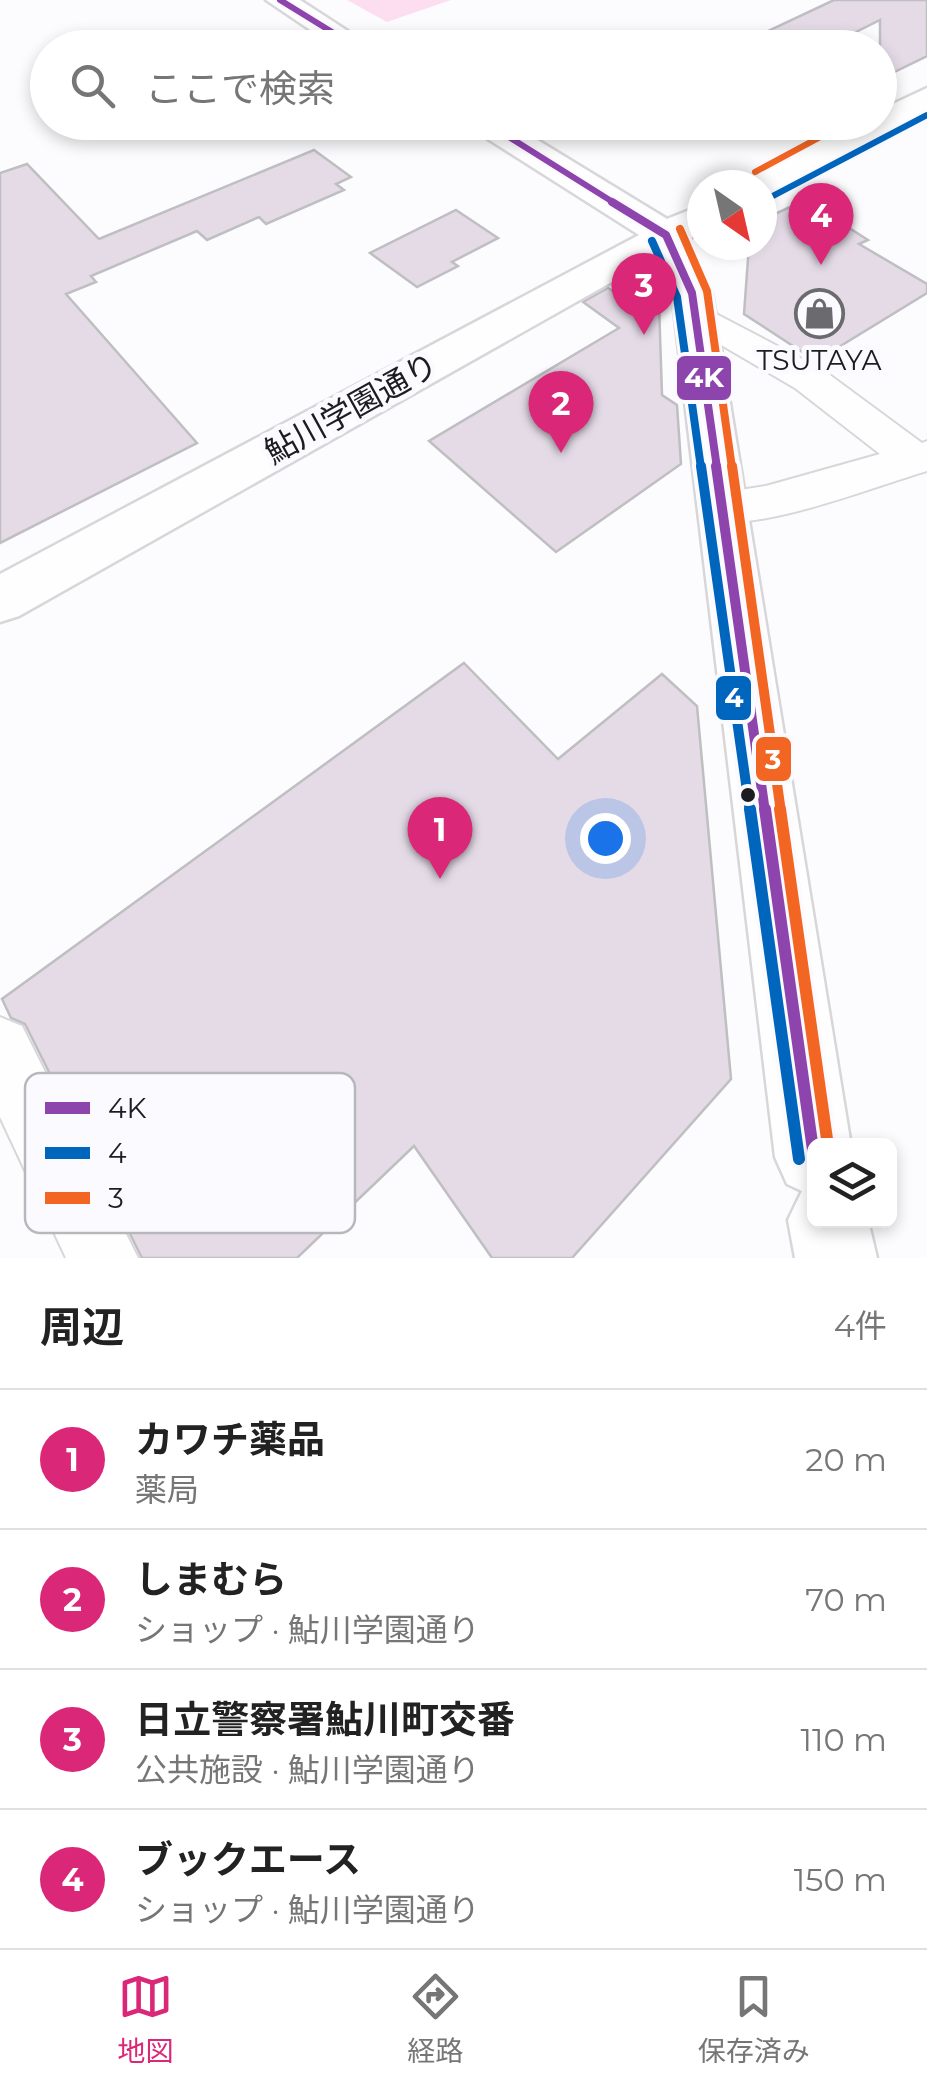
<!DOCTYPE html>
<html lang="ja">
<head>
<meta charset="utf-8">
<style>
	:root { --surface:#fff; --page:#f6f6f6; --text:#222; --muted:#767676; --line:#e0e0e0; --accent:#db2777 }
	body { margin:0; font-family:Montserrat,"Noto Sans JP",sans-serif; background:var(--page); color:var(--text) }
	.controls { position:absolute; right:30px; bottom:30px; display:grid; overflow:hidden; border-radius:15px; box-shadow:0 5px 15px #0003 }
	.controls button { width:90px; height:90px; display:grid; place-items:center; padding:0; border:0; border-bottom:2px solid var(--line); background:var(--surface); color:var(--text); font:50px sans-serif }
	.compass { position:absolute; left:687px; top:170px; width:90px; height:90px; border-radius:50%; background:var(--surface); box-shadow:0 5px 15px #0003; rotate:146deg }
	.you { position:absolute; left:605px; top:838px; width:35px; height:35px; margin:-25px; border:8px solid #fff; border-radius:50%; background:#1a73e8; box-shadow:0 0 0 15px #1a73e833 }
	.badge { display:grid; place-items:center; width:65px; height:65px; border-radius:50%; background:var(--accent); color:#fff; font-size:32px; font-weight:700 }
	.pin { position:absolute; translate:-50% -82px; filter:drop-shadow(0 2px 5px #0008) }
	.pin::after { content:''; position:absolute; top:52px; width:35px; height:30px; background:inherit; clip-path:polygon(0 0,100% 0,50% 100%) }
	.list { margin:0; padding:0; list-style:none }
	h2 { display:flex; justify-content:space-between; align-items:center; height:130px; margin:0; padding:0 40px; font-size:42px }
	h2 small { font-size:32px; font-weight:400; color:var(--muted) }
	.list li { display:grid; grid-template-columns:65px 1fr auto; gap:30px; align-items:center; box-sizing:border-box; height:140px; padding:0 40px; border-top:2px solid var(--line) }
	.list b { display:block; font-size:38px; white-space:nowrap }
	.list p { margin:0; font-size:32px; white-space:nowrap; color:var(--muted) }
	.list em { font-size:32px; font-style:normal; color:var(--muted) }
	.icon { flex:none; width:55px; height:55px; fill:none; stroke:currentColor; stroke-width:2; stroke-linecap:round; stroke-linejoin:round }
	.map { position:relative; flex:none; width:927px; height:1258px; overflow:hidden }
	.search { position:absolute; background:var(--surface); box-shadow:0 5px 15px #0003; left:30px; right:30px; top:30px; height:110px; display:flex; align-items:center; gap:25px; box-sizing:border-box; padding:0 35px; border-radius:55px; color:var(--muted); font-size:38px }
	.sheet { height:690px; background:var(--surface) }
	nav { display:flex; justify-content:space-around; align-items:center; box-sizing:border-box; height:140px; border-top:2px solid var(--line); background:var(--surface); font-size:28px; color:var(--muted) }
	nav a { display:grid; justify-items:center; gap:5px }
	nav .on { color:var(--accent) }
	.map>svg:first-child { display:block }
	.green { fill:#fddef0 }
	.building { fill:#e4dbe7; stroke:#bfbec0; stroke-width:2.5 }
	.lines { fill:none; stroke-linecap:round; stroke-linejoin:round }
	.minor-casing { stroke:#d7d7d9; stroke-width:4 }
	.tertiary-casing { stroke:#d7d7d9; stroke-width:5 }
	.minor { fill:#fffeff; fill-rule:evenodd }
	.tertiary { fill:#fffeff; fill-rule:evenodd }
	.bus-1-far3-casing { stroke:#fbfaff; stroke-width:11 }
	.bus-1-far2-casing { stroke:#fbfaff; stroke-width:14 }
	.bus-1-far1-casing { stroke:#fbfaff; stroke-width:18 }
	.bus-1-casing { stroke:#fbfaff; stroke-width:20 }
	.bus-2-far3-casing { stroke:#fbfaff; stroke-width:11 }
	.bus-2-far2-casing { stroke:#fbfaff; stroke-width:14 }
	.bus-2-far1-casing { stroke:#fbfaff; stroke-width:18 }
	.bus-2-casing { stroke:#fbfaff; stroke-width:20 }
	.bus-3-far3-casing { stroke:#fbfaff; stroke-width:11 }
	.bus-3-far2-casing { stroke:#fbfaff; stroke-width:14 }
	.bus-3-far1-casing { stroke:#fbfaff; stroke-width:18 }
	.bus-3-casing { stroke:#fbfaff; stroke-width:20 }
	.bus-1-far3 { stroke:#8e44ad; stroke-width:6 }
	.bus-1-far2 { stroke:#8e44ad; stroke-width:8 }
	.bus-1-far1 { stroke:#8e44ad; stroke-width:10 }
	.bus-1 { stroke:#8e44ad; stroke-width:12 }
	.bus-2-far3 { stroke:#0065bd; stroke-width:6 }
	.bus-2-far2 { stroke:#0065bd; stroke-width:8 }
	.bus-2-far1 { stroke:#0065bd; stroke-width:10 }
	.bus-2 { stroke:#0065bd; stroke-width:12 }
	.bus-3-far3 { stroke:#f26522; stroke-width:6 }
	.bus-3-far2 { stroke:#f26522; stroke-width:8 }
	.bus-3-far1 { stroke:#f26522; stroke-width:10 }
	.bus-3 { stroke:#f26522; stroke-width:12 }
	.bus-dot { fill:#1d1c1f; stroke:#fbfaff; stroke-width:4 }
	.labels { text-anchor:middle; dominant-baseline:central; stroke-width:10; stroke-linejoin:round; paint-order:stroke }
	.far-poi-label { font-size:28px; fill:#1d1c1f; stroke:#fbfaff }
	.street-label { font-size:32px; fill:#1d1c1f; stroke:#fbfaff }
	.key { fill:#fbfaff; stroke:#b8b7bc; stroke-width:2.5 }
	.key-label { font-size:28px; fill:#1d1c1f }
	.line-badge { stroke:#fbfaff; stroke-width:4 }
	.badge-label { font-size:28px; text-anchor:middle; font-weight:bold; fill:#fff }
</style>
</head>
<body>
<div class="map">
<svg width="927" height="1258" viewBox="0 0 927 1258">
	<rect width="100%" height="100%" fill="#fcfbfe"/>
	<!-- green -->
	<polygon class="green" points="347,0 451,0 387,22"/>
	<!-- building -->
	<g class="building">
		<polygon points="834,0 927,0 927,56 880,79 880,20 824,48 732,48"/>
		<polygon points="314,150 351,177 336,184 344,190 266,224 259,217 207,240 197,231 91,276 96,282 66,294 197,443 0,543 0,173 27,164 99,239"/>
		<polygon points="790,207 819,227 835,219 868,240 859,244 927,284 927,293 816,361 744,314 749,245 762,245 762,220"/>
		<polygon points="456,210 498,238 452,262 458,266 417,287 370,253"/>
		<polygon points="608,288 647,311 659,304 662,395 677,405 681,464 556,552 429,441 619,328 583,302"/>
		<polygon points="464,663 558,759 662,674 697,706 731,1079 572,1258 492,1258 414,1146 297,1258 142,1258 25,1024 11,1018 2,999"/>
	</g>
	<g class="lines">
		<defs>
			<g id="minor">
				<path d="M695 303 823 370 922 443 927 441V471C875 486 756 534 708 519L701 507 708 495 766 486 880 454 795 388 682 322 677 314 682 306Z"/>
				<polygon points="0,1017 22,1026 138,1258 66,1258 0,1117"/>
			</g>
			<g id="tertiary">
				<polygon points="266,0 300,0 374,48 337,48"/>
				<polygon points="927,88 927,111 775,193 762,196 762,185 744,185 749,177 855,122 880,122 880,110"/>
				<polygon points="468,122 508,122 667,219 702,205 702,231 687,240 712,293 851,1146 814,1146 814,1220 868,1220 877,1258 795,1258 788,1220 802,1191 787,1184 775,1157 672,293 656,257 19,616 0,622 0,574 639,235 472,129"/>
			</g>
		</defs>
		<!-- minor casing -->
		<use href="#minor" class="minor-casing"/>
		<!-- tertiary casing -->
		<use href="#tertiary" class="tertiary-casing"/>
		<!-- minor -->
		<use href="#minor" class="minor"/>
		<!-- tertiary -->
		<use href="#tertiary" class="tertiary"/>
		<defs>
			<g id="bus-1-far3">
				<polyline points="280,0 358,48"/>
				<polyline points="485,122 616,204"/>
			</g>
			<polyline id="bus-1-far2" points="612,202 666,235 692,293 717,468"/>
			<polyline id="bus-1-far1" points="716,466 765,812"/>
			<polyline id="bus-1" points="765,809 814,1157"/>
			<polyline id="bus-2-far3" points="769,198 927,115"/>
			<polyline id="bus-2-far2" points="652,241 677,297 701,468"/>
			<polyline id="bus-2-far1" points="701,466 750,812"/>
			<polyline id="bus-2" points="750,809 799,1159"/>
			<polyline id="bus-3-far3" points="755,172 848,122"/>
			<polyline id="bus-3-far2" points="680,229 707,291 732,468"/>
			<polyline id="bus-3-far1" points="732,466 781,812"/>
			<polyline id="bus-3" points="780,809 828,1146"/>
		</defs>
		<!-- bus-1-far3 casing -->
		<use href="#bus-1-far3" class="bus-1-far3-casing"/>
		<!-- bus-1-far2 casing -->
		<use href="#bus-1-far2" class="bus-1-far2-casing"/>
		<!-- bus-1-far1 casing -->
		<use href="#bus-1-far1" class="bus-1-far1-casing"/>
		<!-- bus-1 casing -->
		<use href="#bus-1" class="bus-1-casing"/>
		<!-- bus-2-far3 casing -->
		<use href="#bus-2-far3" class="bus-2-far3-casing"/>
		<!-- bus-2-far2 casing -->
		<use href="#bus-2-far2" class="bus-2-far2-casing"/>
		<!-- bus-2-far1 casing -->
		<use href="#bus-2-far1" class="bus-2-far1-casing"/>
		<!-- bus-2 casing -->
		<use href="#bus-2" class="bus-2-casing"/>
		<!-- bus-3-far3 casing -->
		<use href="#bus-3-far3" class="bus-3-far3-casing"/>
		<!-- bus-3-far2 casing -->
		<use href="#bus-3-far2" class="bus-3-far2-casing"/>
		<!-- bus-3-far1 casing -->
		<use href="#bus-3-far1" class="bus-3-far1-casing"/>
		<!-- bus-3 casing -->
		<use href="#bus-3" class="bus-3-casing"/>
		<!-- bus-1-far3 -->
		<use href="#bus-1-far3" class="bus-1-far3"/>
		<!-- bus-1-far2 -->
		<use href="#bus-1-far2" class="bus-1-far2"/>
		<!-- bus-1-far1 -->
		<use href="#bus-1-far1" class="bus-1-far1"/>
		<!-- bus-1 -->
		<use href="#bus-1" class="bus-1"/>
		<!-- bus-2-far3 -->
		<use href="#bus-2-far3" class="bus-2-far3"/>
		<!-- bus-2-far2 -->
		<use href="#bus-2-far2" class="bus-2-far2"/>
		<!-- bus-2-far1 -->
		<use href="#bus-2-far1" class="bus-2-far1"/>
		<!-- bus-2 -->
		<use href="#bus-2" class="bus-2"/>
		<!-- bus-3-far3 -->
		<use href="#bus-3-far3" class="bus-3-far3"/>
		<!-- bus-3-far2 -->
		<use href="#bus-3-far2" class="bus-3-far2"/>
		<!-- bus-3-far1 -->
		<use href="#bus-3-far1" class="bus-3-far1"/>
		<!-- bus-3 -->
		<use href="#bus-3" class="bus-3"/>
	</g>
	<!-- icons -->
	<defs>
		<symbol id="shop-ring" viewBox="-11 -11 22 22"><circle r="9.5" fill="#fbfaff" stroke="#6b6a6d" stroke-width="1.5"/><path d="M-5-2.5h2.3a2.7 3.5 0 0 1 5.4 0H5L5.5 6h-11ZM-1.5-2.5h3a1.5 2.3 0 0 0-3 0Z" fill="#6b6a6d"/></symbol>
	</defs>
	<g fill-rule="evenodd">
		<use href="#shop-ring" x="792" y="286" width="55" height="55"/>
	</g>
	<!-- markers -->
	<circle class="bus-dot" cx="748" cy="795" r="9"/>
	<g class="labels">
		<!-- far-poi labels -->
		<g class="far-poi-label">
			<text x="819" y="360">TSUTAYA</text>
		</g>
		<!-- street labels -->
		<g class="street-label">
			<text transform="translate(351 408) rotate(-29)">鮎川学園通り</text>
		</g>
	</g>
	<!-- legend -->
	<rect x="25" y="1073" width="330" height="160" rx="15" class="key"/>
	<rect x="45" y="1102" width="45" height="12" fill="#8e44ad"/>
	<rect x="45" y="1147" width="45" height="12" fill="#0065bd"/>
	<rect x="45" y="1192" width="45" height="12" fill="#f26522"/>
	<g class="key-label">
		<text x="108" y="1118">4K</text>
		<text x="108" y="1163">4</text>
		<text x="108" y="1208">3</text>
	</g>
	<g class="line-badge">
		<rect x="675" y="354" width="58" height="48" rx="10" fill="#8e44ad"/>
		<rect x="714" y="674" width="39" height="48" rx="10" fill="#0065bd"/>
		<rect x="754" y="735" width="39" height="48" rx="10" fill="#f26522"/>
	</g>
	<g class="badge-label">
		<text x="704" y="387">4K</text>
		<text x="734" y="707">4</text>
		<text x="773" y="769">3</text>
	</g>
</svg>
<div class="controls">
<button><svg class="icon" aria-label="layers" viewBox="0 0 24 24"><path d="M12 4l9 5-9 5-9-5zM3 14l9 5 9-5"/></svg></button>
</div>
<svg class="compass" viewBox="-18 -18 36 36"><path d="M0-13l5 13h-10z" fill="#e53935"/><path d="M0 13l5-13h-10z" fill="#767676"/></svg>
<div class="you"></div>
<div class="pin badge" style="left:440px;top:879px">1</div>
<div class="pin badge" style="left:561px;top:453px">2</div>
<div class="pin badge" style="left:644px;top:335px">3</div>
<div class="pin badge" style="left:821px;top:265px">4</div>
<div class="search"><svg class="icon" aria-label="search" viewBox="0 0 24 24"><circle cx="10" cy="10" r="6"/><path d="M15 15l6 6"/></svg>ここで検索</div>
</div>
<section class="sheet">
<h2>周辺<small>4件</small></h2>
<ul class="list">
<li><span class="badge">1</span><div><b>カワチ薬品</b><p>薬局</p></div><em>20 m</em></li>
<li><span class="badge">2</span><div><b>しまむら</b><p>ショップ · 鮎川学園通り</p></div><em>70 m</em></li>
<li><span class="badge">3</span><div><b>日立警察署鮎川町交番</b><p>公共施設 · 鮎川学園通り</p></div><em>110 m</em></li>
<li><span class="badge">4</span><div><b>ブックエース</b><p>ショップ · 鮎川学園通り</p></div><em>150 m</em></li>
</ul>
</section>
<nav>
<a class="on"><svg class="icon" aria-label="map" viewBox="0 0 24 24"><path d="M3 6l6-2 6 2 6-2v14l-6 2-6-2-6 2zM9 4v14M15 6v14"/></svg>地図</a>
<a><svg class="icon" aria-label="directions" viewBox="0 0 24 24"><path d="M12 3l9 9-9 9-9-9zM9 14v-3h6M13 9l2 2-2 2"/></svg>経路</a>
<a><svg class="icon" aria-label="saved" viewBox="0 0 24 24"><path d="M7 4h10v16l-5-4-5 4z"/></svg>保存済み</a>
</nav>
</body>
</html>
